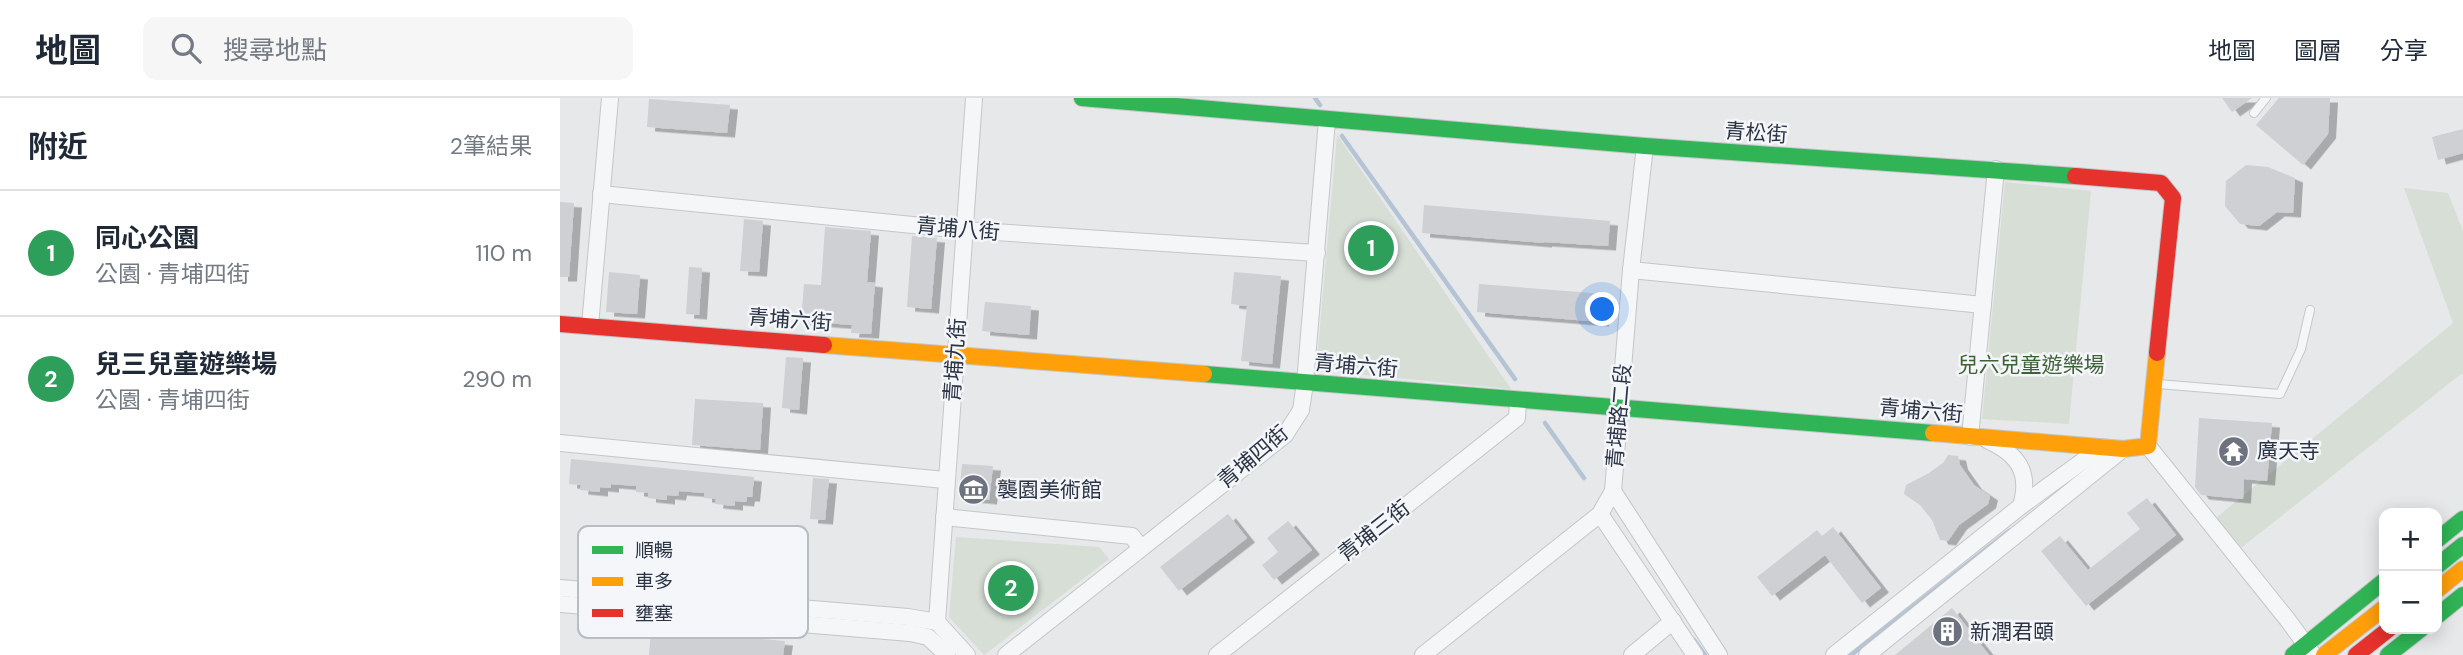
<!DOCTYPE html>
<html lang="zh-TW">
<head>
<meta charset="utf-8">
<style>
	:root { --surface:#fff; --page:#f6f6f7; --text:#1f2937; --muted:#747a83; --line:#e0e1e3; --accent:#6c737f }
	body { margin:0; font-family:"DM Sans","Noto Sans TC",sans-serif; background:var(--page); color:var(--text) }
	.controls { position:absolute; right:21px; bottom:21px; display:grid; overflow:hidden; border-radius:14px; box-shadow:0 4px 18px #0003 }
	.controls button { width:63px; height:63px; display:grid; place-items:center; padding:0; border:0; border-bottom:2px solid var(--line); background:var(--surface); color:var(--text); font:35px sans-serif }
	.you { position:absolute; left:1043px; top:212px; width:24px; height:24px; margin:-18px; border:5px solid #fff; border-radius:50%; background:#1a73e8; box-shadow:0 0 0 10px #1a73e833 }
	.badge { display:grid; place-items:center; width:46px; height:46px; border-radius:50%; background:var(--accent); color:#fff; font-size:23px; font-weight:700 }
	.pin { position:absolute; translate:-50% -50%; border:4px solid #fff; box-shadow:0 2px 7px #0006 }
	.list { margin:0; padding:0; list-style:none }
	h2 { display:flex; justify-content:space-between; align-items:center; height:91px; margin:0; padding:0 28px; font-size:30px }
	h2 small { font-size:23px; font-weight:400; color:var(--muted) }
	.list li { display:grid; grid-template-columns:46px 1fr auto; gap:21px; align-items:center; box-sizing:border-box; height:126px; padding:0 28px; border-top:2px solid var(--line) }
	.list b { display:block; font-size:26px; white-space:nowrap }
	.list p { margin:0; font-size:23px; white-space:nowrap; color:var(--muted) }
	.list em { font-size:23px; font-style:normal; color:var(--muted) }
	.icon { flex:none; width:38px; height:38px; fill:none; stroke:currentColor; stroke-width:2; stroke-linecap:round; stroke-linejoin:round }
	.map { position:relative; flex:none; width:1903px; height:557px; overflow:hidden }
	header { display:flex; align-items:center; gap:42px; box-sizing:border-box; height:98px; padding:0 35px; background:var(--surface); border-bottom:2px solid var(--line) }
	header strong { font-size:33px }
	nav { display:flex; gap:38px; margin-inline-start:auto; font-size:24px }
	.search { width:490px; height:63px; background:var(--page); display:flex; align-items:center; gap:18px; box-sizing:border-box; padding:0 24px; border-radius:14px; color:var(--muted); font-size:26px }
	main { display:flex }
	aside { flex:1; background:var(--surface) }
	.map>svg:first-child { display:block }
	.green { fill:#d6ded6 }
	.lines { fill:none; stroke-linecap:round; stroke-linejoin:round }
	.stream { stroke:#b4c4d5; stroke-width:4.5 }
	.building { fill:#ced0d3; filter:url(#shadow) }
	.lane-casing { stroke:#c4c6c8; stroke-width:10 }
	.street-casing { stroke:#c4c6c8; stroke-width:18 }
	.fast-casing { stroke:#c4c6c8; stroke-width:18 }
	.slow-casing { stroke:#c4c6c8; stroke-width:18 }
	.jam-casing { stroke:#c4c6c8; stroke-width:18 }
	.lane { stroke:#f5f6f7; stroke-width:8 }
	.street { stroke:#f5f6f7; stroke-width:16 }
	.fast { stroke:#30b455; stroke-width:16 }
	.slow { stroke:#ff9f0a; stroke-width:16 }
	.jam { stroke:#e5322d; stroke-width:16 }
	.labels { text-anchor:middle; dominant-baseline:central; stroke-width:5; stroke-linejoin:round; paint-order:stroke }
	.street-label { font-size:21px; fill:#2b3445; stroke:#f4f6f9 }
	.park-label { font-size:21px; fill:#3f6138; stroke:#f4f6f9 }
	.poi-label { font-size:21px; fill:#2b3445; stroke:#f4f6f9; text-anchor:start }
	.key { fill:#f4f6f9; stroke:#b8bcc3; stroke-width:2 }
	.key-label { font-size:19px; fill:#2b3445 }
</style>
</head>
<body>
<header>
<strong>地圖</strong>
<div class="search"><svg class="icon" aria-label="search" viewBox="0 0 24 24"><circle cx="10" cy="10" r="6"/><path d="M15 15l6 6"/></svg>搜尋地點</div>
<nav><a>地圖</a><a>圖層</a><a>分享</a></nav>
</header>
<main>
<aside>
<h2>附近<small>2筆結果</small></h2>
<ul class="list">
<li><span class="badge" style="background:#2e9e5b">1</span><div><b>同心公園</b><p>公園 · 青埔四街</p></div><em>110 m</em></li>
<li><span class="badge" style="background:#2e9e5b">2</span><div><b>兒三兒童遊樂場</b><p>公園 · 青埔四街</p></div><em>290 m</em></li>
</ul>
</aside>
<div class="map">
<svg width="1903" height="557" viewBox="0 0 1903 557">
	<defs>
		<filter id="shadow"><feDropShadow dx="8" dy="4.5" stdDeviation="0" flood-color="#0004"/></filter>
	</defs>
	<rect width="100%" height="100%" fill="#e6e8ea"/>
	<!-- green -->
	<g class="green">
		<polygon points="777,37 951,291 785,275 764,272 757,262"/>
		<polygon points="1445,84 1531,93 1509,326 1422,321"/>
		<polygon points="1844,90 1888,95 1903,133 1903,277 1901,276 1681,450 1656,420 1893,225"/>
		<polygon points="396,439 539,449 549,461 424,557 389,519"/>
	</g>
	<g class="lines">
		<!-- stream -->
		<g class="stream">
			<polyline points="755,0 760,7"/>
			<polyline points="782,38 955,281"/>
			<polyline points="985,325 1024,380"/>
			<polyline points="1134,542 1145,557"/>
			<polyline points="1291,557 1449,433"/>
		</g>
	</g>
	<!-- building -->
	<g class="building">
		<polygon points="1662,0 1692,0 1672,14"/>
		<polygon points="1719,0 1770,0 1768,36 1743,67 1696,27"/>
		<polygon points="89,1 170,7 167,35 87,29"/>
		<polygon points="1903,31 1903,55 1878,62 1872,39"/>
		<polygon points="1686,67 1708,69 1735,80 1733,115 1717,114 1699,128 1680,126 1665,108 1666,83"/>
		<polygon points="0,104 14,105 9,179 0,179"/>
		<polygon points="864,107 1050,123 1048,148 984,144 984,145 862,135"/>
		<polygon points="184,121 203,123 199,174 180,173"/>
		<polygon points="265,129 311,133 307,184 315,185 311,236 291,235 292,227 241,223 244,186 261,187"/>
		<polygon points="352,138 377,140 371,211 347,209"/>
		<polygon points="129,169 142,170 139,217 126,216"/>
		<polygon points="49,174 80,177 77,216 46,214"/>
		<polygon points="674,174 721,178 712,266 681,263 687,208 671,206"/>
		<polygon points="919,186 1044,196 1041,224 917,214"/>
		<polygon points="425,204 471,208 469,237 422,233"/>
		<polygon points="226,259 243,260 239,312 222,310"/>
		<polygon points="135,301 203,305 200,352 132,347"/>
		<polygon points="1639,320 1712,325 1707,383 1684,381 1683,401 1641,397 1635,389"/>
		<polygon points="1388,357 1398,358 1400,367 1414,387 1430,398 1428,406 1399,427 1388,443 1380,442 1372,422 1360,407 1344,396 1346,387 1369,375 1384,364"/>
		<polygon points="11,361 194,379 192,399 187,399 186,404 175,403 175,408 155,406 156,401 144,400 144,395 119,393 118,398 107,397 107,402 88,400 88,395 76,394 76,388 51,386 51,390 40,389 40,394 20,392 21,387 9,386"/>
		<polygon points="402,366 433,368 429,402 399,399"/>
		<polygon points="253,380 269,381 265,422 250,421"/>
		<polygon points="1587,400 1616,437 1526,508 1481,453 1500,438 1528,472 1580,431 1567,415"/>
		<polygon points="668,416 687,440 619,493 600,469"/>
		<polygon points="728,423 752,452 714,482 702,467 718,454 707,440"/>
		<polygon points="1273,429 1321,490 1302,505 1265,457 1212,498 1197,479 1257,432 1262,438"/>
		<polygon points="1392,510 1429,557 1335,557"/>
		<polygon points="91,532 225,543 223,557 89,557"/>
	</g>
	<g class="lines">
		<defs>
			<g id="lane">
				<polyline points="1694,15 1706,0"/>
				<polyline points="1598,286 1720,296 1741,251 1750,212"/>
			</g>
			<g id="street">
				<polyline points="1085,48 1071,172 1053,393 1159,557"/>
				<polyline points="41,96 403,132 757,155"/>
				<polyline points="1071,172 1423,207"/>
				<polyline points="30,228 50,0"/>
				<polyline points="1410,339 1436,71"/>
				<path d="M1427 342C1458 356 1471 374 1461 408"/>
				<polyline points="0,345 385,382"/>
				<polyline points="1588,348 1727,521 1752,555"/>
				<polyline points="1040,416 1135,557"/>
				<polyline points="384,419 572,438 580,449"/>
				<polyline points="0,490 348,519 377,524 407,557"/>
				<polyline points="0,506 350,535 368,539 387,557"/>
				<polyline points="377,524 414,0"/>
				<polyline points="446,557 725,337 741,312 745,285 767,22"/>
				<polyline points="657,557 957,320 958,303"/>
				<polyline points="863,557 1040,416 1053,393"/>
				<polyline points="1072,557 1113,523"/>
				<polyline points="1274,557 1461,408 1542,349"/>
				<polyline points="1307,557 1563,351"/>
			</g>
			<g id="fast">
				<polyline points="522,0 1085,48 1515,78"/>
				<polyline points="644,276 1373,335"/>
				<polyline points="1877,442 1903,421"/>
				<polyline points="1877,468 1903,447"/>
				<polyline points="1877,518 1903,497"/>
				<polyline points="1733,557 1824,483"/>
				<polyline points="1828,557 1861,531"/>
			</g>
			<g id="slow">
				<polyline points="264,247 644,276"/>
				<polyline points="1373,335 1563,351 1588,348 1597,255"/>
				<polyline points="1877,492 1903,471"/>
				<polyline points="1764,557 1824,510"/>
			</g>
			<g id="jam">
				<polyline points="1515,78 1601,85 1613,100 1597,255"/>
				<polyline points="0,226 264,247"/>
				<polyline points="1796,557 1829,531"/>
			</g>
		</defs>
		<!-- lane casing -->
		<use href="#lane" class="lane-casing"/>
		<!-- street casing -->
		<use href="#street" class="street-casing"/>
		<!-- fast casing -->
		<use href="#fast" class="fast-casing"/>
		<!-- slow casing -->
		<use href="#slow" class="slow-casing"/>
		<!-- jam casing -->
		<use href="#jam" class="jam-casing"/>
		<!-- lane -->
		<use href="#lane" class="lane"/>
		<!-- street -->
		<use href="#street" class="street"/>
		<!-- fast -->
		<use href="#fast" class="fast"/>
		<!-- slow -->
		<use href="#slow" class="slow"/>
		<!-- jam -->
		<use href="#jam" class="jam"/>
	</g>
	<!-- icons -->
	<defs>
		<symbol id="temple-disc" viewBox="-11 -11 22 22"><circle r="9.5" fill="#6c737f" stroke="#f4f6f9"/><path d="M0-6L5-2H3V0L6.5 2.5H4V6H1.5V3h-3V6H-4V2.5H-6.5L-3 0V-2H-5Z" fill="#fff"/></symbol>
		<symbol id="museum-disc" viewBox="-11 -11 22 22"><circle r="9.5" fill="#6c737f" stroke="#f4f6f9"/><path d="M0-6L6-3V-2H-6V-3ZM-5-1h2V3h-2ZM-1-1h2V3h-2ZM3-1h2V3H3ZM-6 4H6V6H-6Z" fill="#fff"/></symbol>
		<symbol id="building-disc" viewBox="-11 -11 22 22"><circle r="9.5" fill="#6c737f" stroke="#f4f6f9"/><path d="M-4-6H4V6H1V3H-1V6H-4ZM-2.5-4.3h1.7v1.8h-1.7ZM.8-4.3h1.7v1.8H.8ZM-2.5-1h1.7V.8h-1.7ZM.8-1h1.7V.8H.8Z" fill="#fff"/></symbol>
	</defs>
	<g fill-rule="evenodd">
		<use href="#temple-disc" x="1656" y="336" width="35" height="35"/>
		<use href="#museum-disc" x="396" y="374" width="35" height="35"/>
		<use href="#building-disc" x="1370" y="516" width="35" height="35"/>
	</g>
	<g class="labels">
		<!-- street labels -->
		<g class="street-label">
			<text transform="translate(1196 35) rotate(4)">青松街</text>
			<text transform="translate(398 131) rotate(5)">青埔八街</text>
			<text transform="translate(230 222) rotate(4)">青埔六街</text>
			<text transform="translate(395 262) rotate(-86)">青埔九街</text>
			<text transform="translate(796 268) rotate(5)">青埔六街</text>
			<text transform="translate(1361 313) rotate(5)">青埔六街</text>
			<text transform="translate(1059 318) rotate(-85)">青埔路二段</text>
			<text transform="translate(693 359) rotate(-40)">青埔四街</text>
			<text transform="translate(814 433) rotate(-38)">青埔三街</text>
		</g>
		<!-- park labels -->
		<g class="park-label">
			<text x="1471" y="267">兒六兒童遊樂場</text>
		</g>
		<!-- poi labels -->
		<g class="poi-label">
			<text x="1697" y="353">廣天寺</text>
			<text x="437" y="392">襲園美術館</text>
			<text x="1410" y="534">新潤君頤</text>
		</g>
	</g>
	<!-- legend -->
	<rect x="18" y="428" width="230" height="112" rx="10" class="key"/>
	<rect x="32" y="448" width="31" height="8" fill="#30b455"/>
	<rect x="32" y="479" width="31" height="9" fill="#ff9f0a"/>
	<rect x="32" y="511" width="31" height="8" fill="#e5322d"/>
	<g class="key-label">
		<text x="75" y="459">順暢</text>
		<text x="75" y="490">車多</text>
		<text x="75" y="522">壅塞</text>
	</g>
</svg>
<div class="controls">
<button>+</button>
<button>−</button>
</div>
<div class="you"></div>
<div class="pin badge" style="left:811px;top:150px;background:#2e9e5b">1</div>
<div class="pin badge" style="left:451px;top:490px;background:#2e9e5b">2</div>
</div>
</main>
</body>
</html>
